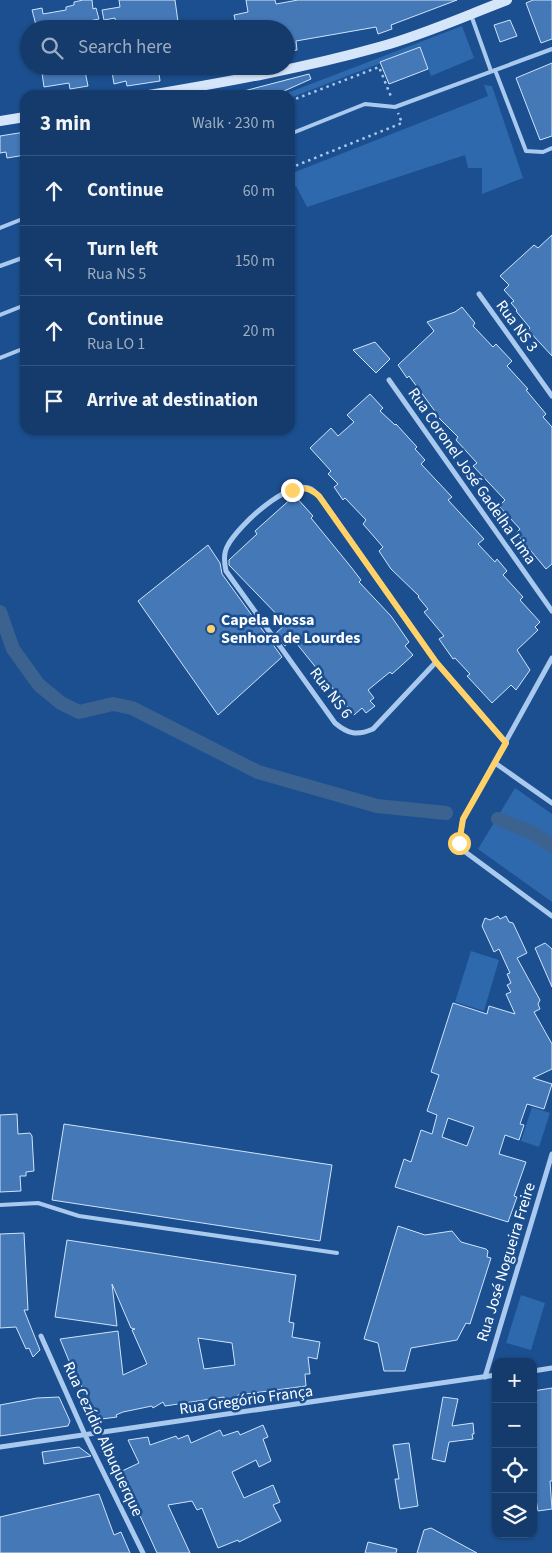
<!DOCTYPE html>
<html lang="en">
<head>
<meta charset="utf-8">
<style>
	:root { --surface:#143b6b; --page:#1d4271; --text:#f1f3f6; --muted:#9dadc1; --line:#33557e }
	body { margin:0; font-family:"Source Sans 3",sans-serif; background:var(--page); color:var(--text) }
	.controls { position:absolute; right:15px; bottom:15px; display:grid; overflow:hidden; border-radius:10px; box-shadow:0 1px 4px #0004 }
	.controls button { width:45px; height:45px; display:grid; place-items:center; padding:0; border:0; border-bottom:1px solid var(--line); background:var(--surface); color:var(--text); font:25px sans-serif }
	.stop { position:absolute; width:15px; height:15px; margin:-11px; border:4px solid #ffd166; border-radius:50%; background:#fff }
	.stop.end { background:#ffd166; border-color:#fff; box-shadow:0 1px 5px #0008 }
	.list { margin:0; padding:0; list-style:none }
	h2 { display:flex; justify-content:space-between; align-items:center; height:65px; margin:0; padding:0 20px; font-size:21px }
	h2 small { font-size:16px; font-weight:400; color:var(--muted) }
	.list li { display:grid; grid-template-columns:32px 1fr auto; gap:15px; align-items:center; box-sizing:border-box; height:70px; padding:0 20px; border-top:1px solid var(--line) }
	.list b { display:block; font-size:19px; white-space:nowrap }
	.list p { margin:0; font-size:16px; white-space:nowrap; color:var(--muted) }
	.list em { font-size:16px; font-style:normal; color:var(--muted) }
	.icon { flex:none; width:28px; height:28px; fill:none; stroke:currentColor; stroke-width:2; stroke-linecap:round; stroke-linejoin:round }
	.map { position:relative; flex:none; width:552px; height:1553px; overflow:hidden }
	.search { position:absolute; background:var(--surface); box-shadow:0 1px 4px #0004; left:20px; top:20px; width:275px; height:55px; display:flex; align-items:center; gap:12px; box-sizing:border-box; padding:0 18px; border-radius:28px; color:var(--muted); font-size:19px }
	.panel { position:absolute; background:var(--surface); box-shadow:0 1px 4px #0004; left:20px; top:90px; width:275px; height:345px; border-radius:15px }
	.map>svg:first-child { display:block }
	.green { fill:#2e69ad }
	.lines { fill:none; stroke-linecap:round; stroke-linejoin:round }
	.canal { stroke:#3c6290; stroke-width:14 }
	.building { fill:#4478b7; stroke:#cfe3fa; fill-rule:evenodd }
	.path { stroke:#a9c9ee; stroke-width:2.5; stroke-dasharray:2.5 4; stroke-linecap:butt }
	.lane { stroke:#a9c9ee; stroke-width:4 }
	.street { stroke:#a9c9ee; stroke-width:5 }
	.secondary { stroke:#d6e6fa; stroke-width:10 }
	.route { stroke:#ffd166; stroke-width:6 }
	.poi-dot { fill:#ffd166; stroke:#1b4f8f; stroke-width:2 }
	.labels { text-anchor:middle; dominant-baseline:central; stroke-width:5; stroke-linejoin:round; paint-order:stroke }
	.street-label { font-size:16px; fill:#fff; stroke:#1b4f8f }
	.poi-label { font-size:16px; font-weight:bold; fill:#fff; stroke:#1b4f8f; text-anchor:start }
</style>
</head>
<body>
<div class="map">
<svg width="552" height="1553" viewBox="0 0 552 1553">
	<rect width="100%" height="100%" fill="#1b4f8f"/>
	<!-- green -->
	<g class="green">
		<polygon points="462,26 474,58 431,76 420,48 290,98 290,95 282,95"/>
		<polygon points="484,85 492,86 523,178 482,194 482,168 468,168 465,155 307,207 296,186 290,188 290,174 488,96"/>
		<polygon points="515,788 552,814 552,902 478,849"/>
		<polygon points="471,951 499,960 484,1011 455,1002"/>
		<polygon points="532,1107 550,1113 539,1147 521,1141"/>
		<polygon points="521,1295 545,1303 531,1350 506,1343"/>
	</g>
	<g class="lines">
		<!-- canal -->
		<g class="canal">
			<polyline points="0,612 13,649 39,685 61,703 79,712 113,704 132,708 258,772 377,806 446,813"/>
			<polyline points="498,819 533,833 552,846"/>
		</g>
	</g>
	<!-- building -->
	<g class="building">
		<polygon points="83,0 92,0 93,9 96,8 99,19 69,25 70,29 37,29 32,10 42,8 43,14 66,10 66,7 74,5 74,2"/>
		<polygon points="119,0 175,0 179,29 116,29 115,18 104,20 102,10 120,7"/>
		<polygon points="246,0 275,0 276,4 298,0 457,0 391,25 392,29 378,34 376,27 296,41 297,50 286,52 286,29 237,29 234,15 248,12"/>
		<polygon points="533,0 552,0 552,39 541,43 526,3"/>
		<polygon points="510,20 517,36 500,42 494,25"/>
		<polygon points="420,47 428,69 389,84 380,62"/>
		<polygon points="552,63 552,136 540,140 516,78"/>
		<polygon points="41,66 65,66 65,69 84,66 88,86 70,89 69,83 44,87"/>
		<polygon points="111,66 158,66 160,81 127,86 126,81 114,84"/>
		<polygon points="309,74 311,79 275,95 241,95 240,92"/>
		<polygon points="25,132 25,155 7,158 6,152 0,153 0,136"/>
		<polygon points="552,235 552,356 528,330 530,328 516,311 517,310 511,303 514,301 504,290 509,285 500,276 534,245 538,248"/>
		<polygon points="462,307 475,323 473,326 493,347 496,344 512,361 507,366 528,389 526,390 546,414 543,417 552,427 552,564 546,569 516,533 520,529 499,506 505,500 473,466 477,463 456,440 458,437 436,415 437,414 409,376 407,378 398,365 434,331 427,322 455,312"/>
		<polygon points="375,342 390,359 376,373 353,350"/>
		<polygon points="370,394 383,408 380,411 395,425 396,424 417,447 415,449 425,460 421,464 452,497 448,500 484,539 478,544 495,562 497,559 507,571 503,575 523,597 520,600 540,622 535,627 538,630 517,650 530,670 516,690 511,685 492,703 467,676 470,674 455,658 453,659 439,639 444,636 424,612 428,609 418,597 419,596 391,569 379,551 383,547 363,524 366,520 345,498 343,500 334,487 338,484 328,474 331,471 310,448 331,428 338,436 354,422 347,415"/>
		<polygon points="293,497 296,497 313,516 311,518 351,567 361,580 359,582 391,616 409,642 405,646 413,655 392,674 390,672 368,690 374,698 370,701 375,706 366,713 362,708 354,715 293,639 285,646 276,633 286,624 229,565 229,560 257,534 255,531"/>
		<polygon points="208,545 220,563 222,574 282,657 218,715 138,601"/>
		<path d="M498 916 500 919 506 916 509 922 513 923 527 953 517 958 540 1000 538 1004 540 1009 534 1012 552 1044V1069L533 1078 552 1084 544 1109 527 1104 520 1124 524 1125 519 1140 505 1135 499 1154 526 1162 514 1196 517 1197 508 1222 395 1187 404 1159 411 1162 421 1130 432 1134 437 1115 427 1111 439 1075 431 1072 453 1003 487 1014 489 1006 515 1014 506 994 511 992 507 985 511 983 507 974 510 973 499 949 494 952 482 926 485 918 490 920ZM448 1118 474 1127 467 1146 442 1137Z"/>
		<polygon points="545,943 552,949 552,987 535,948"/>
		<polygon points="17,1114 18,1134 30,1133 32,1136 34,1171 26,1172 26,1176 20,1176 21,1191 0,1192 0,1115"/>
		<polygon points="64,1124 332,1165 320,1241 52,1200"/>
		<polygon points="398,1226 425,1235 452,1231 461,1242 486,1249 488,1251 487,1257 491,1258 470,1324 466,1323 457,1340 411,1348 405,1371 384,1371 378,1343 364,1339"/>
		<polygon points="24,1233 28,1310 24,1310 40,1350 33,1357 29,1348 26,1349 16,1327 0,1328 0,1234"/>
		<path d="M67 1240 296 1275 289 1322 294 1323 292 1337 320 1342 317 1359 308 1357 310 1374H305L306 1386 238 1395 235 1400 224 1402V1397L165 1406 163 1402 153 1408 152 1406 123 1412 116 1415 117 1417 94 1420 72 1361H69L60 1339 118 1331 123 1375 147 1364 132 1330 135 1329 131 1328 112 1284 117 1326 55 1317ZM198 1338 232 1343 235 1365 204 1369Z"/>
		<polygon points="552,1388 552,1481 550,1481 552,1509 538,1511 533,1481 533,1391"/>
		<polygon points="59,1397 70,1421 68,1426 0,1436 0,1405 37,1398"/>
		<polygon points="443,1397 458,1399 452,1426 473,1423 474,1434 472,1434 473,1439 449,1442 445,1462 432,1459"/>
		<polygon points="263,1425 268,1437 263,1439 271,1461 259,1467 256,1460 232,1472 244,1498 273,1485 280,1502 273,1505 281,1521 239,1542 238,1540 218,1548 202,1508 197,1510 192,1501 168,1505 190,1553 157,1553 120,1472 139,1463 128,1440 148,1437 150,1445 176,1436 178,1439 188,1435 191,1443 220,1430 223,1436 238,1431 240,1435"/>
		<polygon points="409,1443 418,1506 400,1509 395,1479 399,1479 393,1445"/>
		<polygon points="79,1447 91,1456 44,1464 42,1452"/>
		<polygon points="99,1494 114,1535 121,1532 130,1553 0,1553 0,1517"/>
		<polygon points="431,1528 477,1553 417,1553 424,1530"/>
		<polygon points="368,1542 397,1549 396,1553 365,1553"/>
	</g>
	<g class="lines">
		<!-- path -->
		<g class="path">
			<polyline points="290,101 379,67 392,99"/>
			<polyline points="290,168 402,123 398,113"/>
		</g>
		<!-- lane -->
		<g class="lane">
			<polyline points="471,15 491,71"/>
			<polyline points="495,70 526,151 543,152 552,148"/>
			<polyline points="290,134 365,104 395,107 552,49"/>
			<polyline points="0,228 25,218"/>
			<polyline points="0,266 25,257"/>
			<polyline points="0,315 25,305"/>
			<polyline points="0,358 25,348"/>
			<polyline points="0,1205 38,1203 79,1216 337,1253"/>
		</g>
		<!-- street -->
		<g class="street">
			<polyline points="479,294 552,396"/>
			<polyline points="389,380 552,611"/>
			<polyline points="552,658 463,819 459,843 464,851 552,916"/>
			<path d="M436 662 373 729C357 736 348 734 335 723L226 571C224 562 223 553 228 545 238 526 289 478 311 489 318 493 324 503 329 510L436 662 506 743"/>
			<polyline points="495,763 552,803"/>
			<polyline points="41,1336 85,1435 143,1553"/>
			<polyline points="533,1371 552,1368"/>
			<polyline points="485,1377 552,1154"/>
			<polyline points="0,1447 496,1375"/>
		</g>
		<!-- secondary -->
		<g class="secondary">
			<path d="M149 95C226 82 304 68 379 47 423 35 465 16 507 0"/>
			<polyline points="0,121 25,117"/>
		</g>
	</g>
	<g class="lines">
		<!-- route -->
		<path class="route" d="M292 490C304 487 310 488 319 496L436 662 506 743 463 819 459 843"/>
	</g>
	<!-- markers -->
	<circle class="poi-dot" cx="211" cy="629" r="5"/>
	<g class="labels">
		<!-- street labels -->
		<g class="street-label">
			<text transform="translate(517 326) rotate(54)">Rua NS 3</text>
			<text transform="translate(472 476) rotate(55)">Rua Coronel José Gadelha Lima</text>
			<text transform="translate(331 693) rotate(53)">Rua NS 6</text>
			<text transform="translate(506 1262) rotate(-73)">Rua José Nogueira Freire</text>
			<text transform="translate(246 1400) rotate(-8)">Rua Gregório França</text>
			<text transform="translate(103 1439) rotate(65)">Rua Cezídio Albuquerque</text>
		</g>
		<!-- poi labels -->
		<g class="poi-label">
			<text x="221" y="620">Capela Nossa<tspan x="221" dy="18">Senhora de Lourdes</tspan></text>
		</g>
	</g>
</svg>
<div class="controls">
<button>+</button>
<button>−</button>
<button><svg class="icon" aria-label="locate" viewBox="0 0 24 24"><circle cx="12" cy="12" r="6"/><path d="M12 2v4M12 18v4M2 12h4M18 12h4"/></svg></button>
<button><svg class="icon" aria-label="layers" viewBox="0 0 24 24"><path d="M12 4l9 5-9 5-9-5zM3 14l9 5 9-5"/></svg></button>
</div>
<div class="stop" style="left:459px;top:843px"></div>
<div class="stop end" style="left:292px;top:490px"></div>
<div class="search"><svg class="icon" aria-label="search" viewBox="0 0 24 24"><circle cx="10" cy="10" r="6"/><path d="M15 15l6 6"/></svg>Search here</div>
<section class="panel">
<h2>3 min<small>Walk · 230 m</small></h2>
<ul class="list">
<li><svg class="icon" aria-label="ahead" viewBox="0 0 24 24"><path d="M12 20V5M6 11l6-6 6 6"/></svg><div><b>Continue</b></div><em>60 m</em></li>
<li><svg class="icon" aria-label="left" viewBox="0 0 24 24"><path d="M17 20v-9H6M10 6l-5 5 5 5"/></svg><div><b>Turn left</b><p>Rua NS 5</p></div><em>150 m</em></li>
<li><svg class="icon" aria-label="ahead" viewBox="0 0 24 24"><path d="M12 20V5M6 11l6-6 6 6"/></svg><div><b>Continue</b><p>Rua LO 1</p></div><em>20 m</em></li>
<li><svg class="icon" aria-label="arrive" viewBox="0 0 24 24"><path d="M6 21V4h12l-3 4 3 4H6"/></svg><div><b>Arrive at destination</b></div></li>
</ul>
</section>
</div>
</body>
</html>
